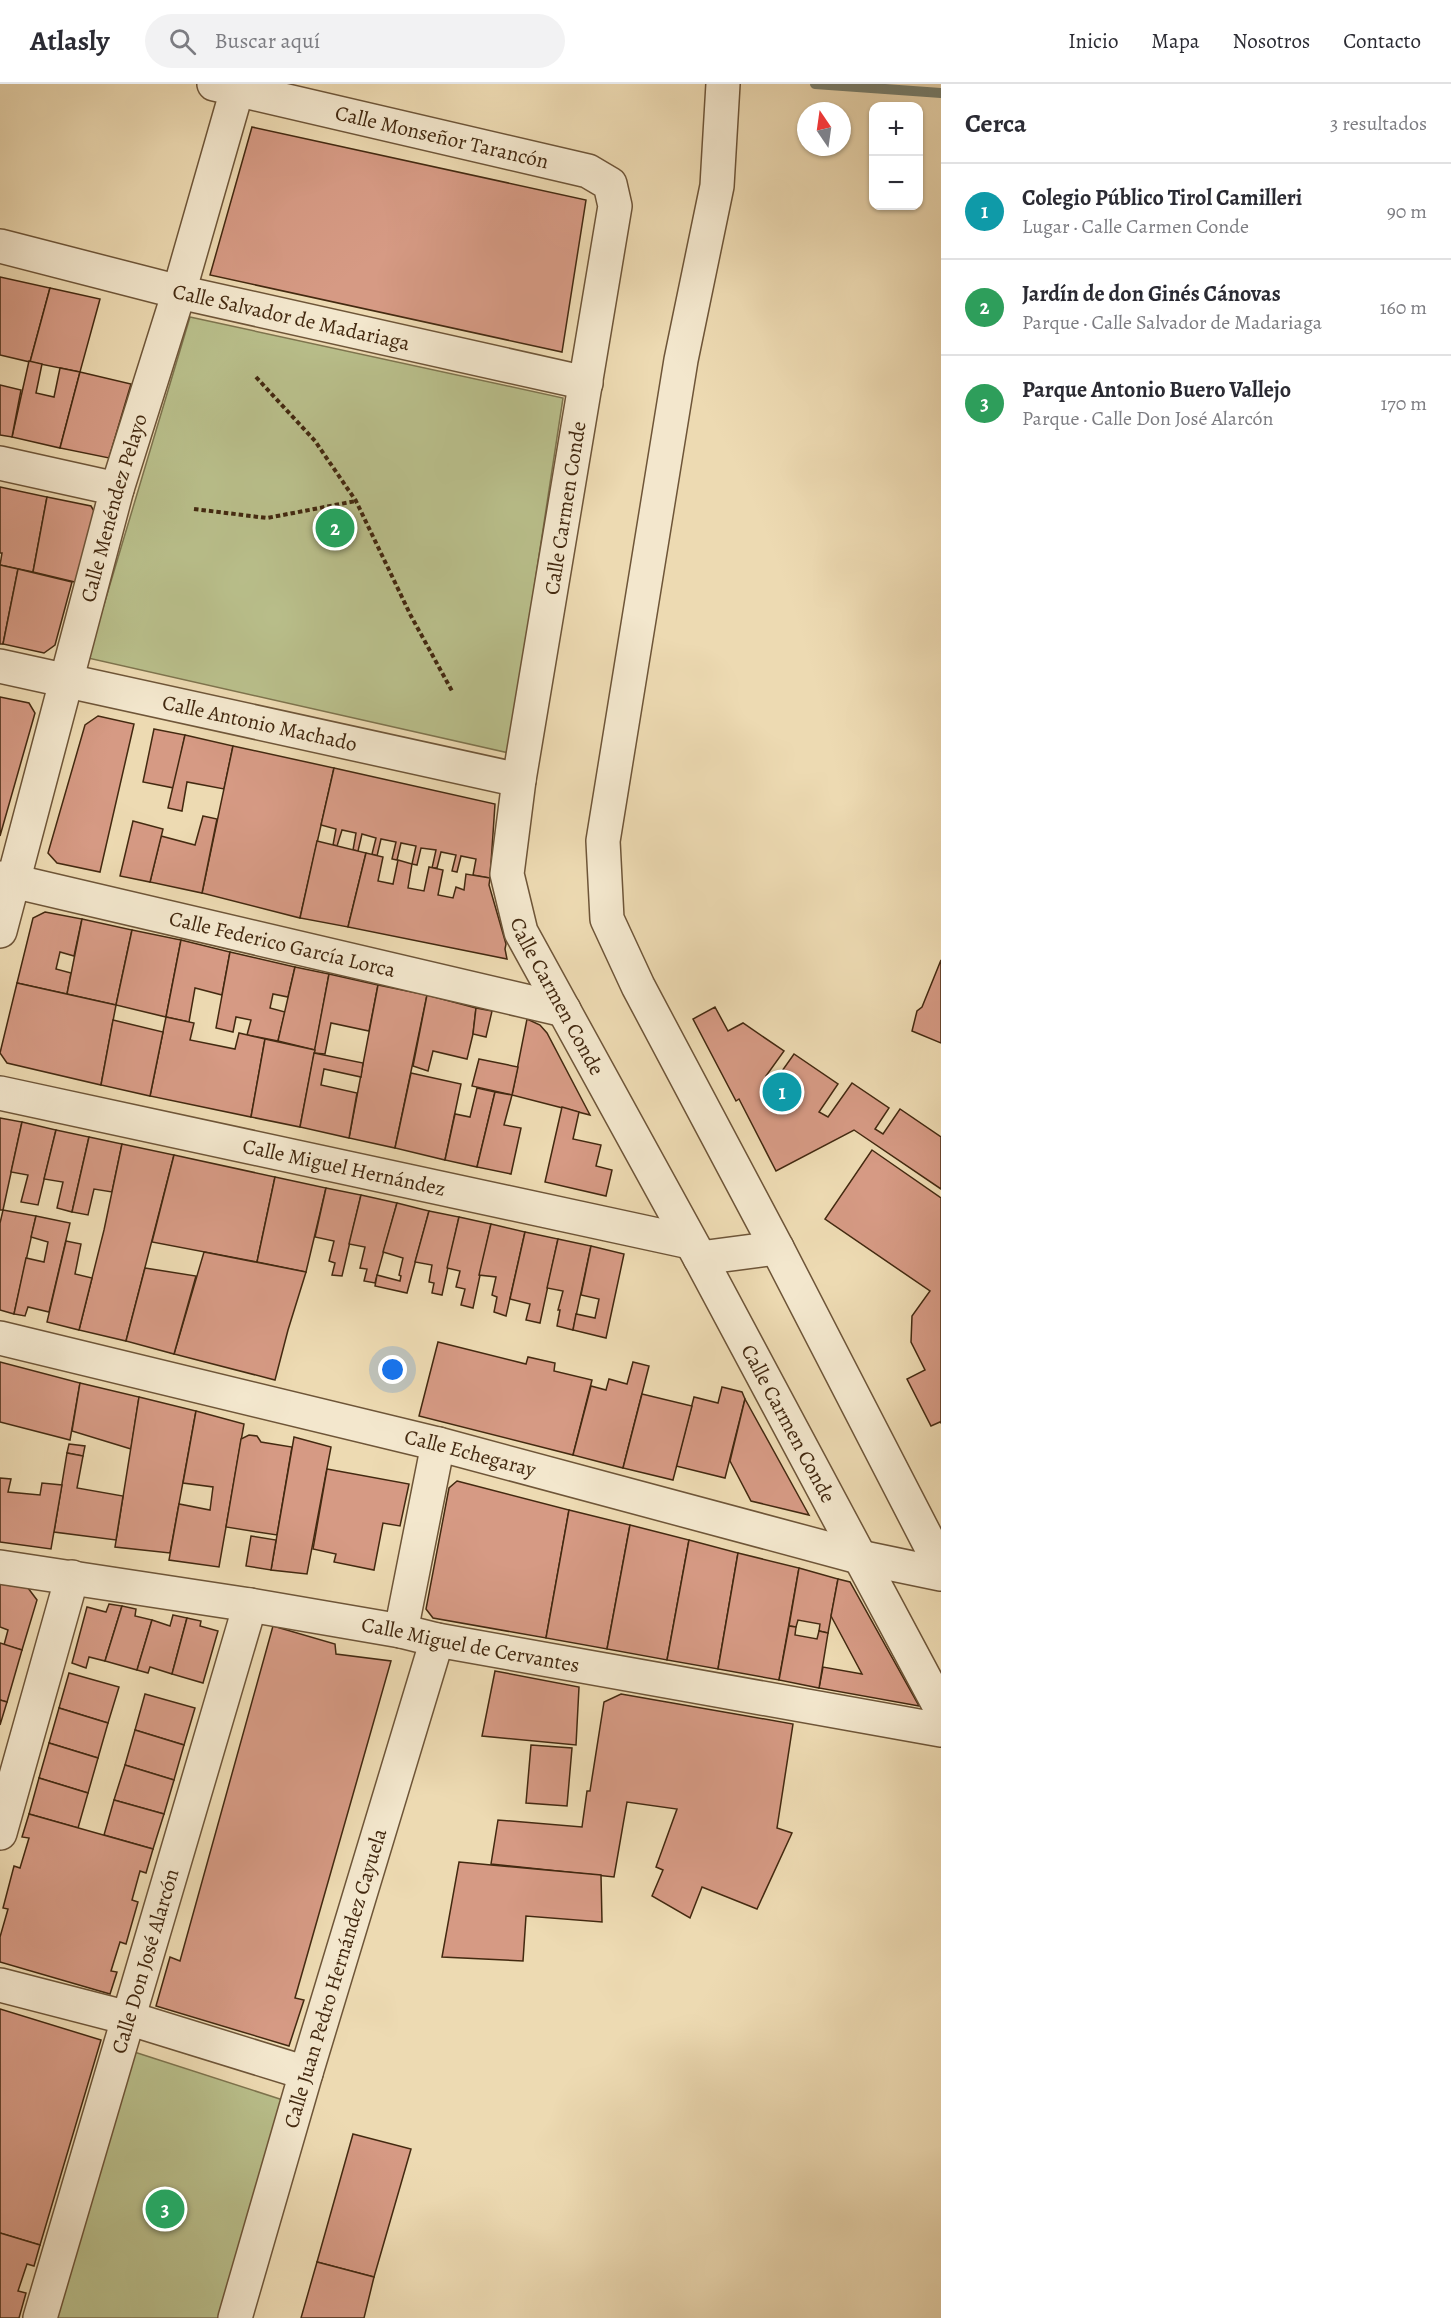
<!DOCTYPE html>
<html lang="es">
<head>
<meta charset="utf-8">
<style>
	:root { --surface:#fff; --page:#f2f2f3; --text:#2b2b33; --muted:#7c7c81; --line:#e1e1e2; --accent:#8f2418 }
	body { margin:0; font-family:Alegreya,serif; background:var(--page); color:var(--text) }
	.controls { position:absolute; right:18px; top:18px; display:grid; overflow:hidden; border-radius:12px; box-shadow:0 2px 4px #0004 }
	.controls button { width:54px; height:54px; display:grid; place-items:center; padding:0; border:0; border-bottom:2px solid var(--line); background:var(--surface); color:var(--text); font:30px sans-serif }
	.compass { position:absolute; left:797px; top:18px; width:54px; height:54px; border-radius:50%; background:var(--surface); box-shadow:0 2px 4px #0004; rotate:347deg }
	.you { position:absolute; left:393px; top:1286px; width:21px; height:21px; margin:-15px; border:4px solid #fff; border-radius:50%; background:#1a73e8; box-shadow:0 0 0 9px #1a73e833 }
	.badge { display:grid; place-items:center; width:39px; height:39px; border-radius:50%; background:var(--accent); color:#fff; font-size:20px; font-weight:700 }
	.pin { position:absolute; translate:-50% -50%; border:3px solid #fff; box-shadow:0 2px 6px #0006 }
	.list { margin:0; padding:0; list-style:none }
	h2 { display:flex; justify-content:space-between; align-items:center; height:78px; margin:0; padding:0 24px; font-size:26px }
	h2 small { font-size:20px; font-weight:400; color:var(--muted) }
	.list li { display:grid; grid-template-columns:39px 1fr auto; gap:18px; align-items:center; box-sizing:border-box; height:96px; padding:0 24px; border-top:2px solid var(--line) }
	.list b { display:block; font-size:22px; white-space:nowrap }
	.list p { margin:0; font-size:20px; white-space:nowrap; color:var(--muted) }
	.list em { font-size:20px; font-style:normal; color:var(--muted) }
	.icon { flex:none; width:33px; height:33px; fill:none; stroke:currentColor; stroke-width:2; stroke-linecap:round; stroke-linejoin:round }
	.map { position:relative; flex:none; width:941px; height:2234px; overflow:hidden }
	header { display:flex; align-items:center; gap:36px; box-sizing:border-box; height:84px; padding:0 30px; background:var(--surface); border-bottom:2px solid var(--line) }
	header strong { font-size:28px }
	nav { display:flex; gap:33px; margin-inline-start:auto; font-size:21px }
	.search { width:420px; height:54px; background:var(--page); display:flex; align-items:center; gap:15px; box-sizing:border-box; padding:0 21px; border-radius:33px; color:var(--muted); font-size:22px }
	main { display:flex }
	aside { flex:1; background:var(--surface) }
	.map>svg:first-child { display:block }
	.green { fill:#b9bf8b; stroke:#7e744e; stroke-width:1.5 }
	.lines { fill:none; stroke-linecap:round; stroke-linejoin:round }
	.stream { stroke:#778070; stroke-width:10 }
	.building { fill:#d69a84; stroke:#432910; stroke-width:1.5 }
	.minor-casing { stroke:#6e5538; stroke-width:36 }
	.path { stroke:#432910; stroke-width:4; stroke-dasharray:4.5 3; stroke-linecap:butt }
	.minor { stroke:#f3e7cd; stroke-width:33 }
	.labels { text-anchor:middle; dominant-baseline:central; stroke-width:5; stroke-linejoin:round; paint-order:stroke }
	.street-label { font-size:21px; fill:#432910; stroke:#f3e7cd }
</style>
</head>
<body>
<header>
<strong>Atlasly</strong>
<div class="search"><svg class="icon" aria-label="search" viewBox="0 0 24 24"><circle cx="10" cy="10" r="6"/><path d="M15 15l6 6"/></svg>Buscar aquí</div>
<nav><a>Inicio</a><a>Mapa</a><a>Nosotros</a><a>Contacto</a></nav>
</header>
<main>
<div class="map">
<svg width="941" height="2234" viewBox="0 0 941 2234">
	<rect width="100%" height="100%" fill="#eddab2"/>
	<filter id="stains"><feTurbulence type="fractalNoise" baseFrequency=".00333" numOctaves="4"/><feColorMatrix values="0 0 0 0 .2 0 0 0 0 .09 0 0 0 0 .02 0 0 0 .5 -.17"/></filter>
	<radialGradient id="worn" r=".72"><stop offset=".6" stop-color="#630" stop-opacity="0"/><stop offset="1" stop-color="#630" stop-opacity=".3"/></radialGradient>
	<!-- green -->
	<g class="green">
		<polygon points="190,233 563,314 509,669 88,574"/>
		<polygon points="125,1965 283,2016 222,2234 47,2234"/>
	</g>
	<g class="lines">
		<!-- stream -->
		<polyline class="stream" points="815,0 941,9"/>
	</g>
	<!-- building -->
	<g class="building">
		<polygon points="252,43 586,116 562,268 210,191"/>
		<polygon points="0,193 50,204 30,278 0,271"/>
		<polygon points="50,204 100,215 80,288 30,278"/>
		<polygon points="29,277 42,280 36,309 54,313 60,284 80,288 60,364 12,353"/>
		<polygon points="80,288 131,300 109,374 60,364"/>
		<polygon points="0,301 21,306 12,353 0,351"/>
		<polygon points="0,403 47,413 33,488 0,481 2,469 0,469"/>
		<polygon points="47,413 91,422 98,434 79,499 33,488"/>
		<polygon points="0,481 18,485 3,560 0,560"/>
		<polygon points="18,485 72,498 55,561 44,569 3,560"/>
		<polygon points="0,613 29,619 35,629 0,752"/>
		<polygon points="98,632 134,640 100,788 57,779 48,769 85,641"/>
		<polygon points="154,645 185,651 174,704 143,698"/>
		<polygon points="185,651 233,662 224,705 187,698 182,727 168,724"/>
		<polygon points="233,662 334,684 300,834 202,809"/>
		<polygon points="334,684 495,720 490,794 473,791 476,775 461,772 457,788 452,787 456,771 441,768 437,784 432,784 436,766 421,764 417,781 412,780 416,762 401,759 397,776 392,775 396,758 381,755 377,772 372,770 376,754 362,750 358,767 353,766 356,749 342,746 337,762 333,761 336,745 321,741"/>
		<polygon points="203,732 217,735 202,809 150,798 161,752 195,761"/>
		<polygon points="133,737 163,745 150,798 120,792"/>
		<polygon points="317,757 366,769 348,843 300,834"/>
		<polygon points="366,769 383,773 378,797 393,800 398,776 412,780 408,804 424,807 429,783 443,786 438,811 453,814 456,803 464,806 466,790 490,794 489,801 506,860 505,865 507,875 348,843"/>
		<polygon points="45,828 82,835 74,872 60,868 56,885 71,889 67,910 17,899 33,834"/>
		<polygon points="82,835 132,846 116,921 67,910"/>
		<polygon points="132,846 181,856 166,933 116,921"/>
		<polygon points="181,856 230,868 222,911 195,904 189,938 166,933"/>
		<polygon points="230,868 295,883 288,913 273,910 270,924 285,928 278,957 247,951 251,936 236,933 233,948 216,944"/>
		<polygon points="941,876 941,959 912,947 917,927 922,923"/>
		<polygon points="295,883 329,890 315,966 278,957"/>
		<polygon points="329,890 378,901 369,947 331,939 325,970 314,969"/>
		<polygon points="17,899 116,921 101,1001 7,979 0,969"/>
		<polygon points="378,901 427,911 395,1064 349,1054"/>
		<polygon points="427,911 476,924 473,950 467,975 433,967 428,987 413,982"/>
		<polygon points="715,923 728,947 743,939 784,967 766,992 775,997 794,970 838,1000 819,1028 828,1033 852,999 889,1024 875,1045 883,1050 900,1025 941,1053 941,1105 854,1046 776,1087 739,1015 736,1017 693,935"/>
		<polygon points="476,924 492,927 486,953 473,950"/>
		<polygon points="166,933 194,939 190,956 235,965 239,949 265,955 251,1033 150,1012"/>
		<polygon points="527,935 540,941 547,949 590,1031 512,1011"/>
		<polygon points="113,936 163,948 150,1012 101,1001"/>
		<polygon points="265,955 315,966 300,1043 251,1033"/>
		<polygon points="314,969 363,979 361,993 324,985 321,1001 357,1009 349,1054 300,1043"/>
		<polygon points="479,975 518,983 512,1011 472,1002"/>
		<polygon points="411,989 461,1000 445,1076 395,1064"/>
		<polygon points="477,1004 495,1008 477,1083 445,1076 455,1030 470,1033"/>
		<polygon points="495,1008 512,1011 504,1041 521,1044 511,1090 477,1083"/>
		<polygon points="562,1023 579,1028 573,1055 601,1061 596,1082 612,1086 606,1112 545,1098"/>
		<polygon points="0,1034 22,1038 3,1126 0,1126"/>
		<polygon points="22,1038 56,1046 38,1121 21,1118 28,1091 11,1088"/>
		<polygon points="56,1046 89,1053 72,1128 57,1124 63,1098 44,1095"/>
		<polygon points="89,1053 122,1060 112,1108 94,1105 88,1131 72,1128"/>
		<polygon points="122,1060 174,1071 126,1257 79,1246 104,1146"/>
		<polygon points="872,1066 941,1114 941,1339 940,1338 931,1342 907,1295 925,1286 911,1258 912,1232 930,1207 825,1135"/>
		<polygon points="174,1071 275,1093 257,1178 152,1158"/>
		<polygon points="275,1093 326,1104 306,1188 257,1178"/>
		<polygon points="326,1104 361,1111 342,1192 332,1191 335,1179 329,1177 334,1157 315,1153"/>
		<polygon points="361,1111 397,1119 375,1199 364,1197 367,1185 360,1184 365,1163 349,1160"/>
		<polygon points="397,1119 429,1127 407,1209 375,1202 377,1191 400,1197 401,1192 399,1191 403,1174 383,1168"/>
		<polygon points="3,1126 36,1132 14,1230 0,1226 0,1139"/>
		<polygon points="429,1127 459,1133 442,1211 432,1209 434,1199 429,1198 432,1181 415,1178"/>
		<polygon points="36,1132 70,1139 49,1228 28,1223 25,1232 14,1230 26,1174 44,1178 48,1158 31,1153"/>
		<polygon points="459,1133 491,1140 473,1224 461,1221 465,1205 456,1203 460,1187 447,1184"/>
		<polygon points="491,1140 525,1148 506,1232 494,1228 497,1213 492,1211 496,1193 479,1191"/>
		<polygon points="525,1148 558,1155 540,1239 526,1236 530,1220 510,1215"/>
		<polygon points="558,1155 591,1162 573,1246 557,1242 560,1226 558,1226 563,1207 547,1204"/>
		<polygon points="66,1157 81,1160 75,1190 92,1194 79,1246 47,1238"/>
		<polygon points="591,1162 624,1170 606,1254 573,1246 576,1230 595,1234 599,1215 581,1211"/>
		<polygon points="204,1168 306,1188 288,1246 275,1296 174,1270"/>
		<polygon points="145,1184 196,1192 174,1270 126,1257"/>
		<polygon points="438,1258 526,1280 528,1273 555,1279 554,1287 592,1296 573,1371 419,1332"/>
		<polygon points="0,1278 80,1299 70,1356 0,1338"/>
		<polygon points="633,1278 649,1282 623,1384 573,1371 591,1302 606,1306 609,1295 627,1300"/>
		<polygon points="80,1299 139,1313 131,1365 72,1347"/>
		<polygon points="722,1303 742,1308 745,1315 725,1394 676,1382 694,1313 718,1319"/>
		<polygon points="642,1310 692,1322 673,1396 623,1384"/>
		<polygon points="139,1313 196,1327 170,1469 115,1463"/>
		<polygon points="745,1315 809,1431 751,1417 730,1377"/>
		<polygon points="196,1327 244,1340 219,1483 169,1476 179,1420 210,1426 213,1403 183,1399"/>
		<polygon points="249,1351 257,1352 261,1358 292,1363 277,1451 226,1443 241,1355"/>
		<polygon points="294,1353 331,1363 307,1490 271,1486"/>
		<polygon points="69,1360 85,1362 83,1372 67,1369"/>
		<polygon points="67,1369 83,1372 77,1404 123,1412 116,1456 54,1448"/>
		<polygon points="327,1385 409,1400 400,1442 383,1439 374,1486 334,1478 336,1470 313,1465"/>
		<polygon points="0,1394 11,1395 8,1408 40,1411 42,1399 62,1401 51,1465 0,1458"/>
		<polygon points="457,1397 569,1426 546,1554 433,1534 426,1525 449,1404"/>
		<polygon points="569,1426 630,1441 607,1565 546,1554"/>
		<polygon points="630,1441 689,1456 667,1576 607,1565"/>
		<polygon points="251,1452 276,1456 271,1486 246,1482"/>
		<polygon points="689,1456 738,1469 718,1585 667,1576"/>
		<polygon points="738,1469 799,1484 779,1596 718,1585"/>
		<polygon points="799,1484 838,1495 828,1549 819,1547 820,1540 798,1536 796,1543 789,1542"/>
		<polygon points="838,1495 850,1498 919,1622 819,1604 823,1583 862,1590 831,1532"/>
		<polygon points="0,1500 28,1504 37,1516 22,1566 4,1561 8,1546 0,1543"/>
		<polygon points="109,1520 122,1522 105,1577 89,1573 86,1584 72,1579 87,1523 106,1528"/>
		<polygon points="122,1522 136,1525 135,1532 152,1536 137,1586 105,1577"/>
		<polygon points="173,1531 187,1534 172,1590 150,1583 148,1589 137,1586 152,1536 170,1542"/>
		<polygon points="187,1534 201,1537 200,1542 218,1547 203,1599 172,1590"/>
		<polygon points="273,1542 335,1560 336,1570 391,1577 295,1914 304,1916 289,1962 156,1922 170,1873 180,1877"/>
		<polygon points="789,1542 796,1543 795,1551 817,1555 819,1547 828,1549 819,1604 779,1596"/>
		<polygon points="0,1559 22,1566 7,1618 0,1616"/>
		<polygon points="495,1587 579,1603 576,1661 482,1652"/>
		<polygon points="69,1589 119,1603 108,1639 59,1624"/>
		<polygon points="145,1610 195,1624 184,1661 135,1646"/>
		<polygon points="621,1610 793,1640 777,1744 792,1749 757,1825 702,1803 690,1834 652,1812 663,1786 656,1783 677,1725 627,1718 614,1793 491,1780 498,1736 582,1743 587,1707 590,1707 604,1618"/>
		<polygon points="0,1616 7,1618 0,1641"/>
		<polygon points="59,1624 108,1639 98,1674 49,1659"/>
		<polygon points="135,1646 184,1661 174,1696 125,1681"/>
		<polygon points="49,1659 98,1674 88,1709 39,1694"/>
		<polygon points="531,1661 572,1664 567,1722 526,1719"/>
		<polygon points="125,1681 174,1696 164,1730 114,1716"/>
		<polygon points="39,1694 88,1709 78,1744 29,1730"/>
		<polygon points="114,1716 164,1730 153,1765 104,1751"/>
		<polygon points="29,1730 153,1765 146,1789 140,1787 132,1816 138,1818 126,1860 120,1858 111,1887 117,1888 110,1910 0,1878 0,1853 8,1825 3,1824 14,1782 20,1784 29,1754 22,1753"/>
		<polygon points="459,1778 601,1791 602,1838 526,1832 523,1877 442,1873"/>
		<polygon points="0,1925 101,1956 40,2161 0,2149"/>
		<polygon points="353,2050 411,2065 374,2193 317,2178"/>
		<polygon points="0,2149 40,2161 34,2182 27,2180 18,2207 26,2209 19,2234 0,2234"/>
		<polygon points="317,2178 374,2193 364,2234 301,2234"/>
	</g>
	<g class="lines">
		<defs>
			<g id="minor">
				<path id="s1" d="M214 0 588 87 610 100 615 122 519 696 507 790 521 848 700 1174 941 1625"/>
				<polyline points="723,0 717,102 681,276 603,757 607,835 638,902 777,1164 941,1482"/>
				<path id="s2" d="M0 162 179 208 586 299"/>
				<polyline points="0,379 117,405"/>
				<path id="s3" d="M0 582 519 696"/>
				<path id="s4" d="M0 794 564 926"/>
				<path id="s5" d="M0 847 117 405 179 208 237 6"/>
				<path id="s6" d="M0 1009 690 1158"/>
				<polyline points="700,1174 777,1164"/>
				<path id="s7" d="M0 1254 438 1360 859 1473 941 1490"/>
				<path id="s8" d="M0 1483 250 1521 401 1547 437 1556 941 1646"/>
				<polyline points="401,1547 438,1360"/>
				<polyline points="0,1749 72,1493"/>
				<polyline points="0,1901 128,1934 306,1989"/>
				<path id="s9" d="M40 2234 250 1521"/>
				<path id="s10" d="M235 2234 306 1989 437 1556"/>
			</g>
		</defs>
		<!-- minor casing -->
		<use href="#minor" class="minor-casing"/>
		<!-- path -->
		<g class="path">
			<polyline points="256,293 315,357 356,417 411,532 452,607"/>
			<polyline points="194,425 267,434 356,417"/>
		</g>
		<!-- minor -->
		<use href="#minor" class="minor"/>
	</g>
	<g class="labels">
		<!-- street labels -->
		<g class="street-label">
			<text stroke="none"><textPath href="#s1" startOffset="234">Calle Monseñor Tarancón</textPath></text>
			<text stroke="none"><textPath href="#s2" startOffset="300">Calle Salvador de Madariaga</textPath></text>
			<text transform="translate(565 424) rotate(-81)">Calle Carmen Conde</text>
			<text stroke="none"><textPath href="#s5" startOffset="438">Calle Menéndez Pelayo</textPath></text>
			<text stroke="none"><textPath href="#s3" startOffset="266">Calle Antonio Machado</textPath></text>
			<text stroke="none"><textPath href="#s4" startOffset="290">Calle Federico García Lorca</textPath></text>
			<text stroke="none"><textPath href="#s1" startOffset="1242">Calle Carmen Conde</textPath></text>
			<text stroke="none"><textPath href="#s6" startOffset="352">Calle Miguel Hernández</textPath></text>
			<text stroke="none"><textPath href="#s1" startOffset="1728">Calle Carmen Conde</textPath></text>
			<text stroke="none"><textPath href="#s7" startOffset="484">Calle Echegaray</textPath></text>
			<text stroke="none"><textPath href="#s8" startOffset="477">Calle Miguel de Cervantes</textPath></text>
			<text stroke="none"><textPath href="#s9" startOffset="372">Calle Don José Alarcón</textPath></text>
			<text stroke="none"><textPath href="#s10" startOffset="354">Calle Juan Pedro Hernández Cayuela</textPath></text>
		</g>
	</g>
	<rect width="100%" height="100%" filter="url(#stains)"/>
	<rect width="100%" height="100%" fill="url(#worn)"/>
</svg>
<div class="controls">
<button>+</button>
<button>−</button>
</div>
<svg class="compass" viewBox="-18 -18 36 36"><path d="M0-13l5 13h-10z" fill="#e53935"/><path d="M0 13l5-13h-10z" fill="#7c7c81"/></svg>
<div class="you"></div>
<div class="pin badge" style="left:782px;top:1008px;background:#0f9aa8">1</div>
<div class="pin badge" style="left:335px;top:444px;background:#2e9e5b">2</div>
<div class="pin badge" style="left:165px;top:2125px;background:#2e9e5b">3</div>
</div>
<aside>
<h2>Cerca<small>3 resultados</small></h2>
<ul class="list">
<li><span class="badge" style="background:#0f9aa8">1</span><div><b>Colegio Público Tirol Camilleri</b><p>Lugar · Calle Carmen Conde</p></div><em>90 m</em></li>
<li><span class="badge" style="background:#2e9e5b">2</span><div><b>Jardín de don Ginés Cánovas</b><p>Parque · Calle Salvador de Madariaga</p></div><em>160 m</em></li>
<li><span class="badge" style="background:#2e9e5b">3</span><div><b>Parque Antonio Buero Vallejo</b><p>Parque · Calle Don José Alarcón</p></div><em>170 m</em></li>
</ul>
</aside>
</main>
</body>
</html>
